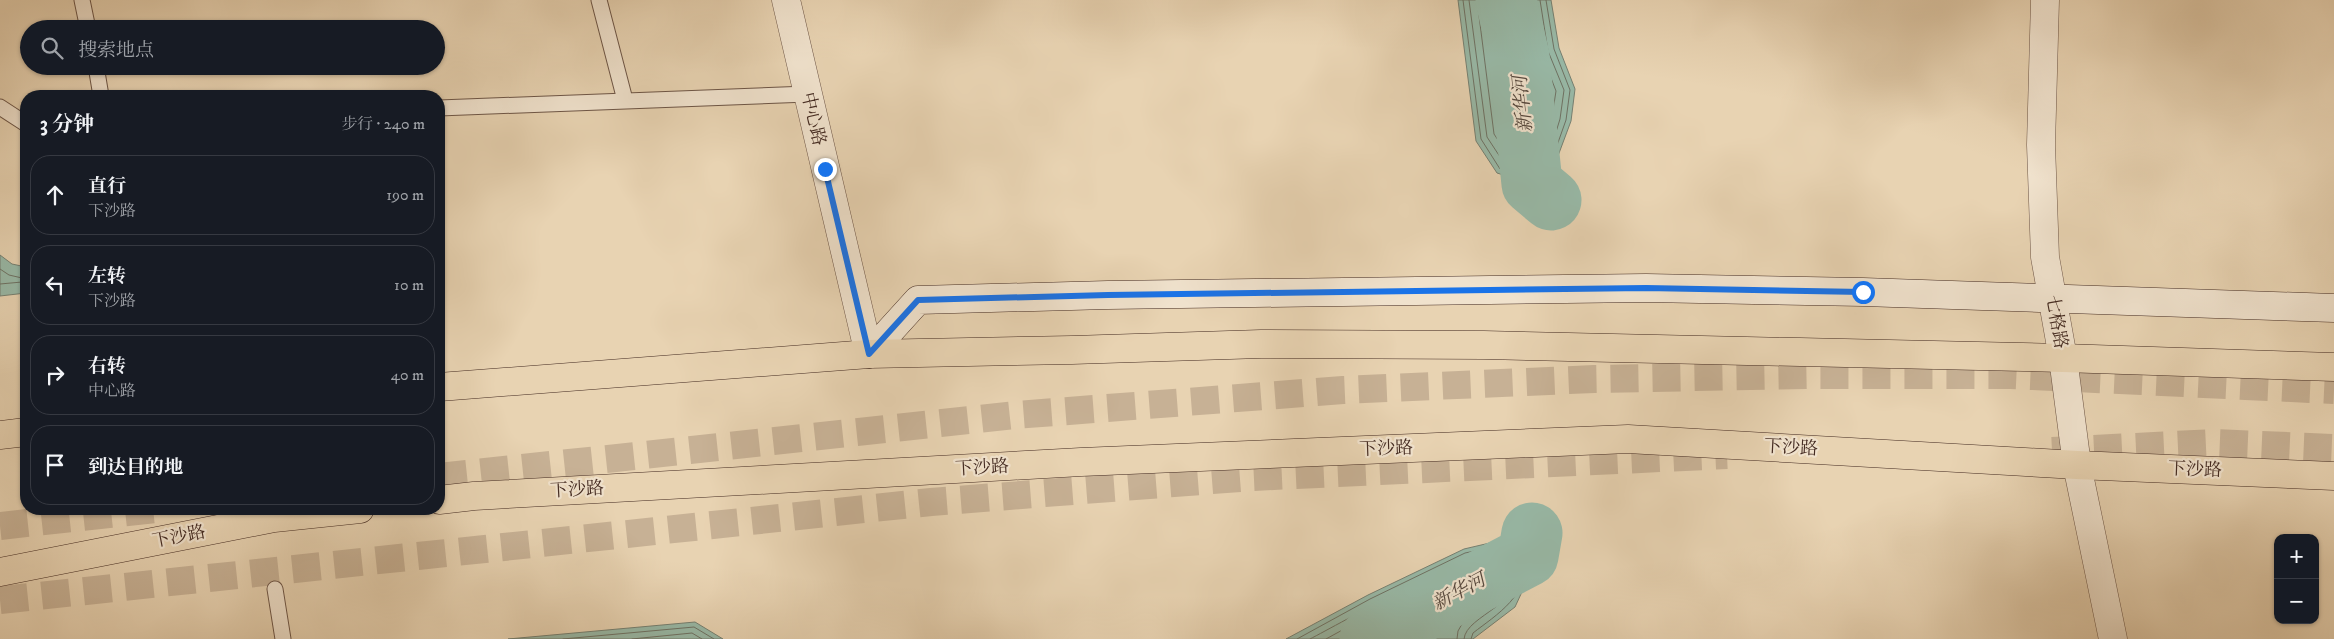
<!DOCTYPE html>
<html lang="zh">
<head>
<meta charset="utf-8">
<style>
	:root { --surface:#171b24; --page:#20242c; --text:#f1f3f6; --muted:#9ea1a6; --line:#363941 }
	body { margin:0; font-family:"IM FELL DW Pica","Noto Serif SC",serif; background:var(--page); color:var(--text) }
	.controls { position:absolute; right:15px; bottom:15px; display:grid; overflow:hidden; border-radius:10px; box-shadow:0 1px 4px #0004 }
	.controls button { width:45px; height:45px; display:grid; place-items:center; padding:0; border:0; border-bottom:1px solid var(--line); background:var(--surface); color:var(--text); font:25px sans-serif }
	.stop { position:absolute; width:15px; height:15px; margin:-11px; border:4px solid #1a73e8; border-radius:50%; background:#fff }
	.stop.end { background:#1a73e8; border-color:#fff; box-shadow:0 1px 5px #0008 }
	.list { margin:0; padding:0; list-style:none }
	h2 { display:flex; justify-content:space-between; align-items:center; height:65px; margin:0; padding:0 20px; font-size:21px }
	h2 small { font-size:16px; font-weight:400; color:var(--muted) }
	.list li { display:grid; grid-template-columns:32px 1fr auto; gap:15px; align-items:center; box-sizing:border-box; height:80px; margin:0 10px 10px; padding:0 10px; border:1px solid var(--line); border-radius:20px }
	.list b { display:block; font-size:19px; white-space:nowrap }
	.list p { margin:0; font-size:16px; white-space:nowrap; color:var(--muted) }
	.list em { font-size:16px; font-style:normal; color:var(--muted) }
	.icon { flex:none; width:28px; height:28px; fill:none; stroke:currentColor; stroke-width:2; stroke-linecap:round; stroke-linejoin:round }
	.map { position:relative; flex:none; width:2334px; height:639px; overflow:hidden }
	.search { position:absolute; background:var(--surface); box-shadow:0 1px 4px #0004; left:20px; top:20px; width:425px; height:55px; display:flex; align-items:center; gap:12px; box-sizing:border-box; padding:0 18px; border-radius:28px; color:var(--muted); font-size:19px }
	.panel { position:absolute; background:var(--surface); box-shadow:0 1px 4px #0004; left:20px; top:90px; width:425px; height:425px; border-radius:20px }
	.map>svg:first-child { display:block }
	.water { fill:#98b9a7; stroke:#768072 }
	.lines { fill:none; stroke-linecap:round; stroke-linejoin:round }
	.shore { stroke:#6e7264; stroke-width:1 }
	.river { stroke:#98b9a7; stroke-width:61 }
	.trunk-tunnel { stroke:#c7b195; stroke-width:28; stroke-dasharray:28 14; stroke-linecap:butt }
	.service-casing { stroke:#6d5546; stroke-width:17 }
	.minor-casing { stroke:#6d5546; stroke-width:29 }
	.tertiary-casing { stroke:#6d5546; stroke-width:29 }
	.secondary-casing { stroke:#442b22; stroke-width:29 }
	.primary-casing { stroke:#442b22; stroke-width:29 }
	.service { stroke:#f0e2cd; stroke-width:15 }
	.minor { stroke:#f0e2cd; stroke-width:28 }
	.tertiary { stroke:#f0e2cd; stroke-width:28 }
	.secondary { stroke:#f0e2cd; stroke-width:28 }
	.primary { stroke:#e8d3b2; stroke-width:28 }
	.route { stroke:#1a73e8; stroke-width:6 }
	.labels { text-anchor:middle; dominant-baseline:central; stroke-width:4.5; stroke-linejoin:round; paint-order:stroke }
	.street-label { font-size:18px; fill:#442b22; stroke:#f0e2cd }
	.water-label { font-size:19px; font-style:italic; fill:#55473d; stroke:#f0e2cd }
</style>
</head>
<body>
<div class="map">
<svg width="2334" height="639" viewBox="0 0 2334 639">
	<rect width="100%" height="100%" fill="#e8d3b2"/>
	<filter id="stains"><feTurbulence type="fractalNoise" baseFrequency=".004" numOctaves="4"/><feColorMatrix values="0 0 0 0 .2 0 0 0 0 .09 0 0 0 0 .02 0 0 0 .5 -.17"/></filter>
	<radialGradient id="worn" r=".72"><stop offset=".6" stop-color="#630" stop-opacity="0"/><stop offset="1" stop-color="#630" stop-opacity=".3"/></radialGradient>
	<!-- water -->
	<g class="water">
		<polygon points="1458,0 1551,0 1559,48 1575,89 1571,121 1552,172 1532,184 1497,173 1476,141"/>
		<polygon points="0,255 12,264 26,267 26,293 0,296"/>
		<polygon points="1494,542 1528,556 1527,581 1515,607 1473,639 1286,639 1368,595 1464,549"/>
		<polygon points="695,622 723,639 508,639"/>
	</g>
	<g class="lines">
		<!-- shore -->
		<g class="shore">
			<polyline points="1463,0 1481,139 1500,169 1531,178 1549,168 1566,120 1570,90 1554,49 1546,0"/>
			<polyline points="1469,0 1487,137 1504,163 1530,171 1543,164 1552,145 1560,119 1564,90 1548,51 1540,0"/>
			<polyline points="1477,0 1494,134 1509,157 1529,163 1538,158 1545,142 1552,117 1556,91 1541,52 1532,0"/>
			<polyline points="0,269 9,275 22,278 24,280 22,282 0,284"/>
			<polyline points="563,639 694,627 714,639"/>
			<polyline points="632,639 692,633 702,639"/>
			<path d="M1297 639 1370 599 1465 553 1494 547 1522 559C1532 594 1496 615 1473 633L1471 639"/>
			<path d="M1310 639C1339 624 1470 550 1494 554 1501 555 1509 560 1515 563 1528 605 1466 614 1464 639"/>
			<path d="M1326 639 1377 611 1470 566 1492 562 1508 568C1515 593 1478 611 1462 624L1458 631 1457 639"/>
		</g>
		<!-- river -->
		<g class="river">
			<polyline points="1506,0 1519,56 1532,184 1551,200"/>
			<polyline points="1370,639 1528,556 1532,533"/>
		</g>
		<!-- trunk-tunnel -->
		<g class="trunk-tunnel">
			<polyline points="2052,451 2215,443 2334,448"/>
			<polyline points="439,477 1016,415 1343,390 1594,379 1808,375 2011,375 2334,390"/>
			<polyline points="0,526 155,509"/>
			<polyline points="0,600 931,502 1252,477 1727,455"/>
		</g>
		<defs>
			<g id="service">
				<polyline points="82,0 88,29"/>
				<polyline points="599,0 625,100"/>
				<polyline points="96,66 101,96"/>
				<polyline points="0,107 26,124"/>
				<polyline points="439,108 808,94"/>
				<polyline points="275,589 283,639"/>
			</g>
			<polyline id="minor" points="786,0 869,354"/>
			<polyline id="tertiary" points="2045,0 2041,145 2045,257 2063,358 2077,465 2113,639"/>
			<polyline id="secondary" points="869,354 918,300 1108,295 1646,288 1863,292 2334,308"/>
			<g id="primary">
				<polyline points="439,387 869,354 1072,350 1261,344 1484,345 2063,358 2334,367"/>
				<polyline points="0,435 26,432"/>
				<polyline points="439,500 474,496 1081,462 1628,439 2077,465 2334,476"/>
				<polyline points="0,572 274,518 360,509"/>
			</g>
		</defs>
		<!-- service casing -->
		<use href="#service" class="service-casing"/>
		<!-- minor casing -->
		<use href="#minor" class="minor-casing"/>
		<!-- tertiary casing -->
		<use href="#tertiary" class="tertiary-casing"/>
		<!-- secondary casing -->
		<use href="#secondary" class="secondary-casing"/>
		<!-- primary casing -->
		<use href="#primary" class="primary-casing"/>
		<!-- service -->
		<use href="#service" class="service"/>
		<!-- minor -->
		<use href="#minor" class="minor"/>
		<!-- tertiary -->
		<use href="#tertiary" class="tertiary"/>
		<!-- secondary -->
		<use href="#secondary" class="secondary"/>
		<!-- primary -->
		<use href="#primary" class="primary"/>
	</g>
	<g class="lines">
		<!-- route -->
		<polyline class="route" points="825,169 869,354 918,300 1108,295 1646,288 1863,292"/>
	</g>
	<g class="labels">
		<!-- street labels -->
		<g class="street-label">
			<text transform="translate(813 119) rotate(77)">中心路</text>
			<text transform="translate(2056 322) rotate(80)">七格路</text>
			<text transform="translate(1791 448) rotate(3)">下沙路</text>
			<text transform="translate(1386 449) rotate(-2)">下沙路</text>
			<text transform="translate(982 468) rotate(-3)">下沙路</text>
			<text transform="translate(2195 470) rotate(2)">下沙路</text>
			<text transform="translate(577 490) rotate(-3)">下沙路</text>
			<text transform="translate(179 537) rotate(-11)">下沙路</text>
		</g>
		<!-- water labels -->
		<g class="water-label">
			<text transform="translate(1523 104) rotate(-96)">新华河</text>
			<text transform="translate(1459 592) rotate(-28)">新华河</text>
		</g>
	</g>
	<rect width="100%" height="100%" filter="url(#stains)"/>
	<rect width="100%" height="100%" fill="url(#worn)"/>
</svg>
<div class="controls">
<button>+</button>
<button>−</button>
</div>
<div class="stop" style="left:1863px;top:292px"></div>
<div class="stop end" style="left:825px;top:169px"></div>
<div class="search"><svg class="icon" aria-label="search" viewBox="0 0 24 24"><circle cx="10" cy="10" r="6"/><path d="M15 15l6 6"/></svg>搜索地点</div>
<section class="panel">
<h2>3 分钟<small>步行 · 240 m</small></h2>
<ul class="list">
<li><svg class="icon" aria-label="ahead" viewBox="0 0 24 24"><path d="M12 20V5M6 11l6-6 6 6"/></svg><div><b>直行</b><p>下沙路</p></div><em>190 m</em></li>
<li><svg class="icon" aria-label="left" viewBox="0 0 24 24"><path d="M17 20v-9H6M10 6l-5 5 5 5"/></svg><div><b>左转</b><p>下沙路</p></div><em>10 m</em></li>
<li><svg class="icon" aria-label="right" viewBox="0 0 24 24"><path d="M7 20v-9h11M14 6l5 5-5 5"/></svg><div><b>右转</b><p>中心路</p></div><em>40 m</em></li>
<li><svg class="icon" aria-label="arrive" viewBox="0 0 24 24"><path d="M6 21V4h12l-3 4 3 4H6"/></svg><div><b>到达目的地</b></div></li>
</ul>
</section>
</div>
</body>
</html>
